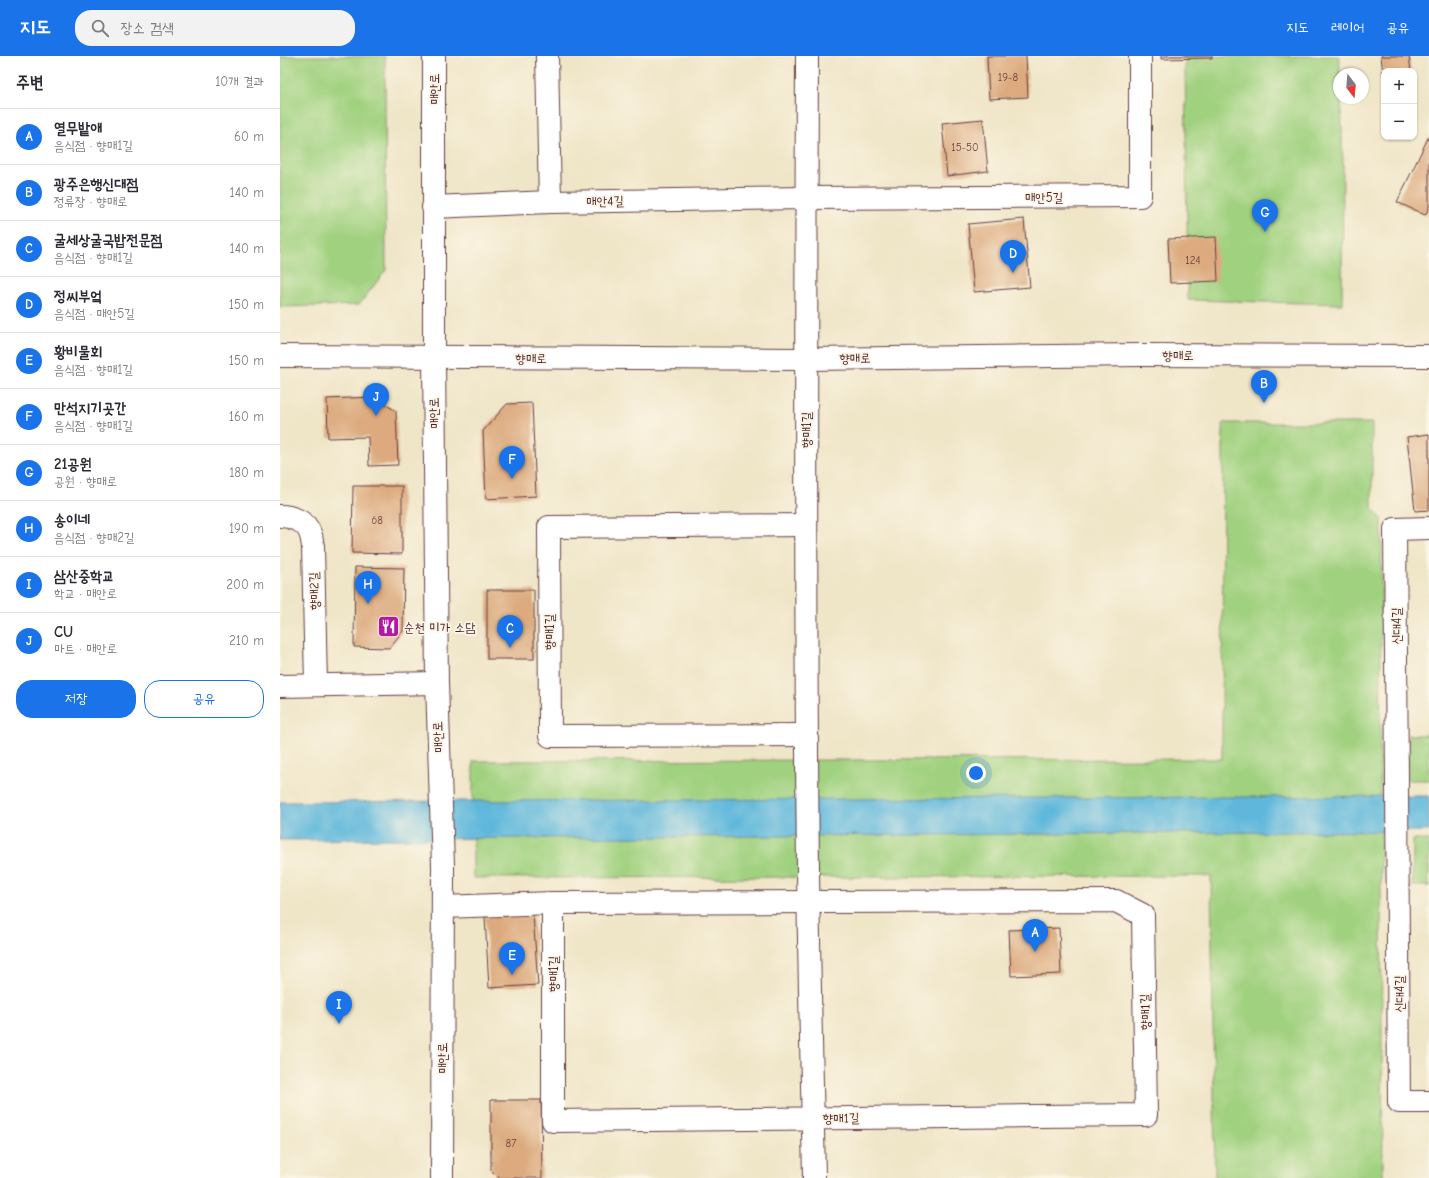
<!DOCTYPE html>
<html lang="ko">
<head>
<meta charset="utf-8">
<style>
	:root { --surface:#fff; --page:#f2f2f3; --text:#2b2b33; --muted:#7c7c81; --line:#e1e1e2; --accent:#1a73e8 }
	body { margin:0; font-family:"Comic Neue","Poor Story",sans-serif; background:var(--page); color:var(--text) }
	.controls { position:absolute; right:12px; top:12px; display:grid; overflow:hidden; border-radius:8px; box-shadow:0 1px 3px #0004 }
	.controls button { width:36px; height:36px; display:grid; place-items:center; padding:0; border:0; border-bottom:1px solid var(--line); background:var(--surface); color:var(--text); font:20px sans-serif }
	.compass { position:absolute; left:1053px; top:12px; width:36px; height:36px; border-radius:50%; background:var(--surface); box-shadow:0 1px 3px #0004; rotate:164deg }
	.you { position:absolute; left:696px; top:717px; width:14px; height:14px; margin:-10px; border:3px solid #fff; border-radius:50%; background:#1a73e8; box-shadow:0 0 0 6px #1a73e833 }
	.badge { display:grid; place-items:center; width:26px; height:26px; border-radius:50%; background:var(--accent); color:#fff; font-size:13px; font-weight:700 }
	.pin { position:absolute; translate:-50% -33px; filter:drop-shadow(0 1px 2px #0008) }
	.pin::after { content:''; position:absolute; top:21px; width:14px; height:12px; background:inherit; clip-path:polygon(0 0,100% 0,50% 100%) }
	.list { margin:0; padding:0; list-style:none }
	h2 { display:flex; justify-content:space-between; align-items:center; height:52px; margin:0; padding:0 16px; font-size:17px }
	h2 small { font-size:13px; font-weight:400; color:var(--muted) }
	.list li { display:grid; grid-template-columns:26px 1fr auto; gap:12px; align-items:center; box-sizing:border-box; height:56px; padding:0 16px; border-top:1px solid var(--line) }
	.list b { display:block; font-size:15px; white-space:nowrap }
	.list p { margin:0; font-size:13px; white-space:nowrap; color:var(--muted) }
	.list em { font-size:13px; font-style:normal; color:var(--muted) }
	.actions { display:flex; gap:8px; padding:12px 16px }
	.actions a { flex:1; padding:9px 0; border:1px solid var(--accent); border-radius:16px; text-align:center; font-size:14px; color:var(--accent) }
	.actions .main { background:var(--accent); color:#fff }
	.icon { flex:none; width:22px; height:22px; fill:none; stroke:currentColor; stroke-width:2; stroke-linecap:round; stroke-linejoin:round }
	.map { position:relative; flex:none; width:1149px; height:1122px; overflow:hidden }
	header { display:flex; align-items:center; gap:24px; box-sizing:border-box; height:56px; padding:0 20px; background:var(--accent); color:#fff }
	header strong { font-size:19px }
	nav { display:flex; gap:22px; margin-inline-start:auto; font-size:14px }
	.search { width:280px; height:36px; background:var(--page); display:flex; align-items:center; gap:10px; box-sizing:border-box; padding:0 14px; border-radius:16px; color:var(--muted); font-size:15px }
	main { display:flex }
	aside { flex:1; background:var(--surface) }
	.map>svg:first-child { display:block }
	.green { fill:#a0d17f; stroke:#757855 }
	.water { fill:#5fb8dc; stroke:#546c84 }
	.building { fill:#dcaa7e }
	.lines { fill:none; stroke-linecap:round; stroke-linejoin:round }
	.minor-casing { stroke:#633d42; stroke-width:24 }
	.minor { stroke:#fff; stroke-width:22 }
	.labels { text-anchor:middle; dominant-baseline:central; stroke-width:3.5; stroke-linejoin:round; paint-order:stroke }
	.number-label { font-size:11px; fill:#6e4240 }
	.street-label { font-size:13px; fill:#4a1f2b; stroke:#fcf5e5 }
	.poi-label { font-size:13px; fill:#4a1f2b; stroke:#fcf5e5; text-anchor:start }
</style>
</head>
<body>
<header>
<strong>지도</strong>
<div class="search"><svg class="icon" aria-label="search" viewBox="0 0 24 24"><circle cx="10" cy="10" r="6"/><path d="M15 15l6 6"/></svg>장소 검색</div>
<nav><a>지도</a><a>레이어</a><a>공유</a></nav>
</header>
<main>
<aside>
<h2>주변<small>10개 결과</small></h2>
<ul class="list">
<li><span class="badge">A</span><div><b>열무밭애</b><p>음식점 · 향매1길</p></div><em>60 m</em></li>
<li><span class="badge">B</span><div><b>광주은행신대점</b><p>정류장 · 향매로</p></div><em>140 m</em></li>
<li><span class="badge">C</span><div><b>굴세상굴국밥전문점</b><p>음식점 · 향매1길</p></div><em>140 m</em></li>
<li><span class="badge">D</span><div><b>정씨부엌</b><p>음식점 · 매안5길</p></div><em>150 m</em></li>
<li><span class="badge">E</span><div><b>황비물회</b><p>음식점 · 향매1길</p></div><em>150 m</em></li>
<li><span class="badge">F</span><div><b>만석지기곳간</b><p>음식점 · 향매1길</p></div><em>160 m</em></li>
<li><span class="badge">G</span><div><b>21공원</b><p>공원 · 향매로</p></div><em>180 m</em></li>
<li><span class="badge">H</span><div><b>송이네</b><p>음식점 · 향매2길</p></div><em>190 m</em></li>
<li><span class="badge">I</span><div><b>삼산중학교</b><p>학교 · 매안로</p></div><em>200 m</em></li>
<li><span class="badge">J</span><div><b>CU</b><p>마트 · 매안로</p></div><em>210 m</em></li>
</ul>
<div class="actions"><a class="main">저장</a><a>공유</a></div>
</aside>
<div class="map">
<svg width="1149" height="1122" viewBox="0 0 1149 1122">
	<rect width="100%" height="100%" fill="#fcf5e5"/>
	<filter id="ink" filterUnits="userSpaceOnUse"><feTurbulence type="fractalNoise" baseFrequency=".025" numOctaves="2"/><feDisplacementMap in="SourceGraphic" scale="8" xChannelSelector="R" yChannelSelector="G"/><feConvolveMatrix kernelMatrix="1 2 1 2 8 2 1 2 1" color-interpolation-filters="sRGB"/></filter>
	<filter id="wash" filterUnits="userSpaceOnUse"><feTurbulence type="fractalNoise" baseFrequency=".012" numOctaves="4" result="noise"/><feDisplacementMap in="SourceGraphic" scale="16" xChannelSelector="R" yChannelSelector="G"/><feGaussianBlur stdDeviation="0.9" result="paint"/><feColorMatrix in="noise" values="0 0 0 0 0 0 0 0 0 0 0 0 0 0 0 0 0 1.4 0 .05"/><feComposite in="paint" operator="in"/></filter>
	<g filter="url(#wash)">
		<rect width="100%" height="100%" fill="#efe5c7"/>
		<!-- green -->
		<g class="green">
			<polygon points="0,0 105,0 106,214 79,249 0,251"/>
			<polygon points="905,0 1060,0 1059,42 1061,42 1063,108 1062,248 908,244"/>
			<polygon points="943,367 1092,367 1092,451 1102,463 1100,700 1103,1122 935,1122 931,820 193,822 193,705 942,703"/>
			<rect x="1128" y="679" width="21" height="45"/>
			<polygon points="1133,784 1149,784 1149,830 1132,830"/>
		</g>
		<!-- water -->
		<polygon class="water" points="1149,740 1149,775 0,784 0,746"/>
		<g id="blocks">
			<!-- building -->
			<g class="building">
				<polygon points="707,0 746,0 748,41 709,43"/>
				<polygon points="881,0 932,0 932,2 881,3"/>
				<polygon points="1101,0 1129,0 1131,15 1104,15 1104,19 1103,19"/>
				<polygon points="703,63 708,115 667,120 662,67"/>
				<polygon points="1149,80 1149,152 1145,159 1117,146"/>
				<polygon points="744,163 750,231 694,236 688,168"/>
				<polygon points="936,181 938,225 890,227 888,183"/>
				<polygon points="94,341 116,355 118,409 89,410 88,381 48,382 47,343"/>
				<polygon points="252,347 256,440 206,443 203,375 227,348"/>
				<polygon points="1149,378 1149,454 1135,455 1127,381"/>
				<polygon points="73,430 122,430 122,498 72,497"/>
				<polygon points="75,511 124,512 123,575 109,592 74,591"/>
				<rect x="207" y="534" width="47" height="69"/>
				<polygon points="253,858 258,929 209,932 205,861"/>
				<polygon points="779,872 781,918 731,920 729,874"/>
				<polygon points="211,1044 261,1044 262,1122 219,1122 211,1114"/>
			</g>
		</g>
	</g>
	<g filter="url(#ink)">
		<use href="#blocks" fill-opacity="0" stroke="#633d42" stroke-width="1"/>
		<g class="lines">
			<defs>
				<g id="minor">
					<polyline points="154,0 154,301 157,627 163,810 162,1122"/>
					<polyline points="267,0 270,146 526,142 860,140 860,0"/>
					<path d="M527 0C526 271 525 541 528 812 529 915 532 1019 534 1122"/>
					<polyline points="153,151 270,146"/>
					<polyline points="0,300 526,303 859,299 1149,300"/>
					<path d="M0 460C11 460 26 465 30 477 32 481 32 486 33 490L36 629"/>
					<polyline points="526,469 269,471 270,680 527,679"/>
					<path d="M1149 472 1115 473C1116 664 1119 855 1119 1046H1149"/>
					<polyline points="0,630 157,627"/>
					<polygon points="836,845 863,859 866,1059 273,1065 273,847"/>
					<polyline points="163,851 273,847"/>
				</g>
			</defs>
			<!-- minor casing -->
			<use href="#minor" class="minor-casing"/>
			<!-- minor -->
			<use href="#minor" class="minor"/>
		</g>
	</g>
	<!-- icons -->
	<defs>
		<symbol id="restaurant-square" viewBox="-11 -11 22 22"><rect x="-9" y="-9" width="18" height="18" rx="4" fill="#b5179e" stroke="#fcf5e5"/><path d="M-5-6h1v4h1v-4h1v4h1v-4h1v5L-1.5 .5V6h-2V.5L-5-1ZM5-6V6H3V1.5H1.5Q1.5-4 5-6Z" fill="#fff"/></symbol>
	</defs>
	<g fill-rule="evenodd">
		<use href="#restaurant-square" x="96" y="558" width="25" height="25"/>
	</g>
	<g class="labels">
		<!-- number labels -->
		<g class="number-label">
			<text x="728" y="21">19-8</text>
			<text x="685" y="91">15-50</text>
			<text x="913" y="204">124</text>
			<text x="97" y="464">68</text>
			<text x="231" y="1087">87</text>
		</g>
		<!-- street labels -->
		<g class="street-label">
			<text transform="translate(154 33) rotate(-90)">매안로</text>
			<text x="764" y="141">매안5길</text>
			<text transform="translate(325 145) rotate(-1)">매안4길</text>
			<text x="898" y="299">향매로</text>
			<text x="251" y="302">향매로</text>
			<text transform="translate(575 302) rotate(-1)">향매로</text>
			<text transform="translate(154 357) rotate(-91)">매안로</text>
			<text transform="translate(526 374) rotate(-90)">향매1길</text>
			<text transform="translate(34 535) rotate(-92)">향매2길</text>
			<text transform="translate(1116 570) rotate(-90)">신대4길</text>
			<text transform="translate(269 576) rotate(-90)">향매1길</text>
			<text transform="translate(158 681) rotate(-92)">매안로</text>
			<text transform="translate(273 918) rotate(-90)">향매1길</text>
			<text transform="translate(1119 938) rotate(-90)">신대4길</text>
			<text transform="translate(865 956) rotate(-91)">향매1길</text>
			<text transform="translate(162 1002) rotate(-90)">매안로</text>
			<text transform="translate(561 1062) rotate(-1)">향매1길</text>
		</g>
		<!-- poi labels -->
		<g class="poi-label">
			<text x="124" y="571">순천 미가 소담</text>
		</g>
	</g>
</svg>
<div class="controls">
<button>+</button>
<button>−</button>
</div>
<svg class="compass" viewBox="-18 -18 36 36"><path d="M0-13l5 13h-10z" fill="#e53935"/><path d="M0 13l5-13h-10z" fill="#7c7c81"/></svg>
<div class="you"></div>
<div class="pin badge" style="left:755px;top:896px">A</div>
<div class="pin badge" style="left:984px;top:347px">B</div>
<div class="pin badge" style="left:230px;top:592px">C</div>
<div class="pin badge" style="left:733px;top:217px">D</div>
<div class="pin badge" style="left:232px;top:919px">E</div>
<div class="pin badge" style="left:232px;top:423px">F</div>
<div class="pin badge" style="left:985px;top:176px">G</div>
<div class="pin badge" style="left:88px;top:548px">H</div>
<div class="pin badge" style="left:59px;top:968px">I</div>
<div class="pin badge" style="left:96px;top:360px">J</div>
</div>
</main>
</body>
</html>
